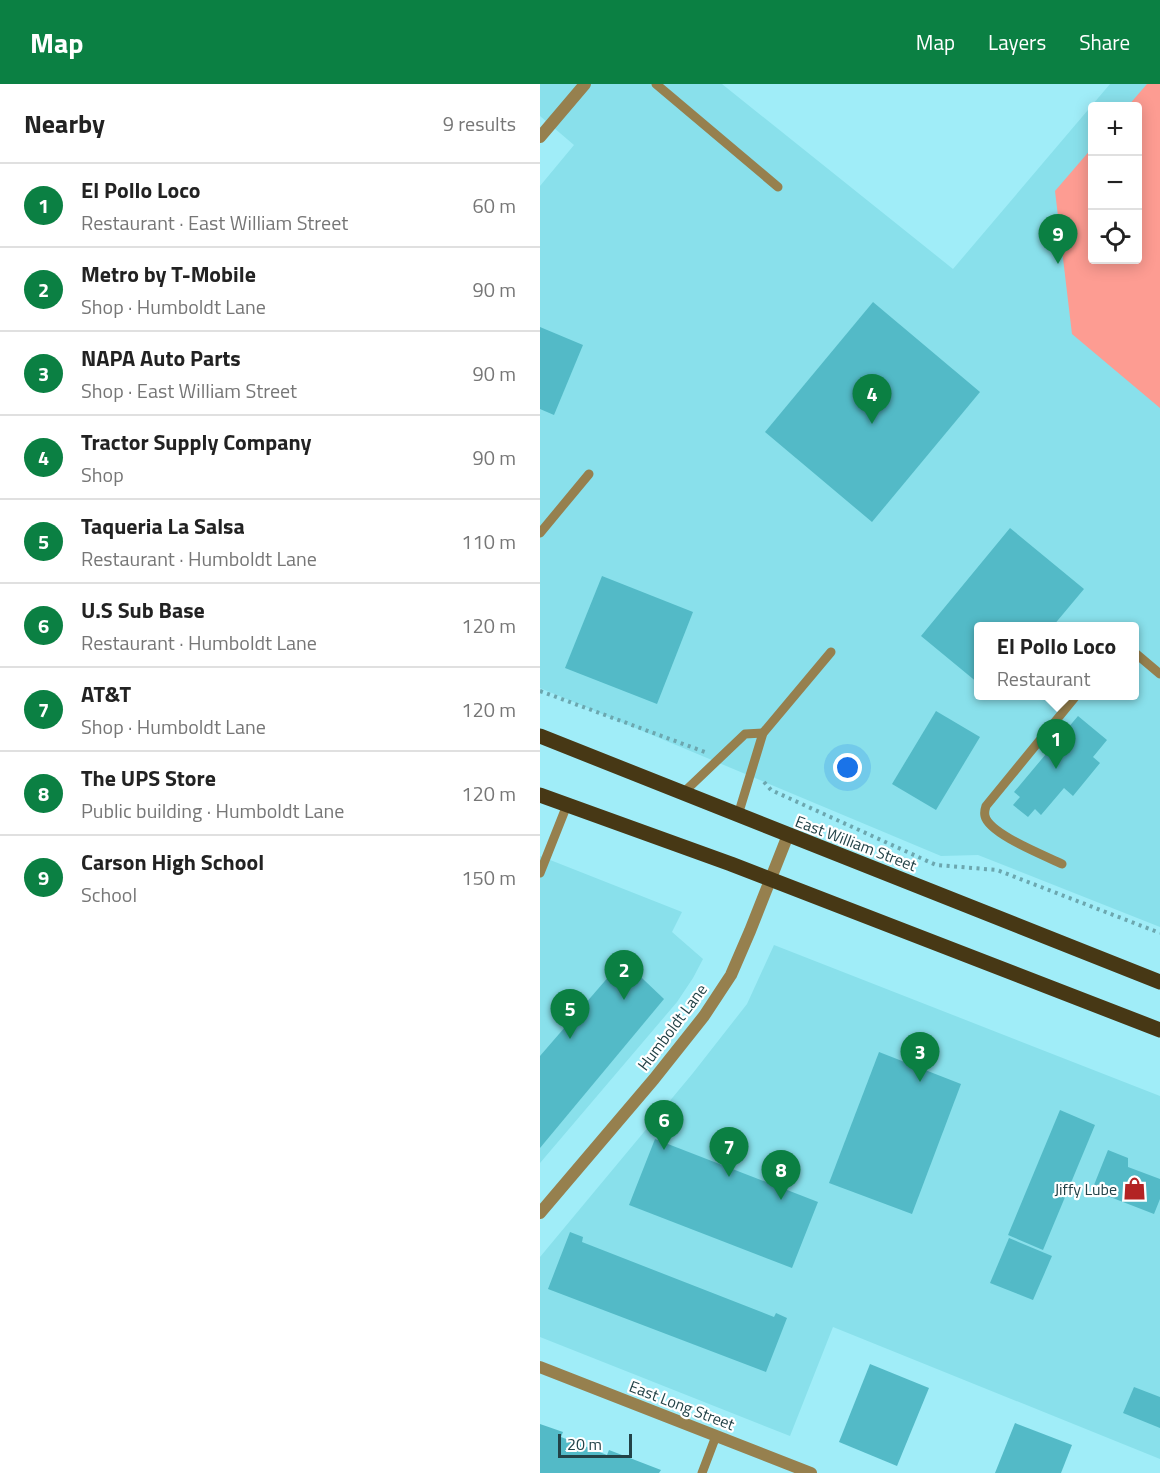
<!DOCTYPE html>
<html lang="en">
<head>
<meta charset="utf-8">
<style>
	:root { --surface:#fff; --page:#f6f6f6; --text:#222; --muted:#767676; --line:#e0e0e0; --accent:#0b8043 }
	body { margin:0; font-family:"Titillium Web",sans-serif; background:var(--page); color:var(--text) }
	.controls { position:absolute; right:18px; top:18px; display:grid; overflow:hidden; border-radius:6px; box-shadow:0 3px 15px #0003 }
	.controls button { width:54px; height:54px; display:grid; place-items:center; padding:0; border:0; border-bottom:2px solid var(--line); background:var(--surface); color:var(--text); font:30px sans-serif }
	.scale { position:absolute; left:18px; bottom:15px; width:74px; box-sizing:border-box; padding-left:6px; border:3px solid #224247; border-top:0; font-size:16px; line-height:21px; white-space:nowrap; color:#224247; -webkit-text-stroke:4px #fff; paint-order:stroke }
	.you { position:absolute; left:308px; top:684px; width:21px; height:21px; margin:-15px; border:4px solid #fff; border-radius:50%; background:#1a73e8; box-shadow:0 0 0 9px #1a73e833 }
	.badge { display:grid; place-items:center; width:39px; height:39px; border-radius:50%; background:var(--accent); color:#fff; font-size:20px; font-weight:700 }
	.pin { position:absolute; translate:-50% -50px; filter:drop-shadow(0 2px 3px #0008) }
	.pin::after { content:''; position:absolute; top:32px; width:21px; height:18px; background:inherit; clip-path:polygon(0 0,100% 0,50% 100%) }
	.popup { position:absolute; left:434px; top:538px; width:165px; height:78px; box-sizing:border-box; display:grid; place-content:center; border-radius:6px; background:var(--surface); filter:drop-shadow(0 2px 4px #0005); font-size:20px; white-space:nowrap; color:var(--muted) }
	.popup b { font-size:22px; color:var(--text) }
	.popup::after { content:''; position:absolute; left:50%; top:100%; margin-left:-12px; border:12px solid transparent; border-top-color:var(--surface) }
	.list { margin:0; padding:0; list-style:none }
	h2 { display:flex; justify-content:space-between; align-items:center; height:78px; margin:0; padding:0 24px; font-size:26px }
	h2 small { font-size:20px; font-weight:400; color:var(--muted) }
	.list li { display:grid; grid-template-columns:39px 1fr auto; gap:18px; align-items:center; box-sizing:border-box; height:84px; padding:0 24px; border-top:2px solid var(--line) }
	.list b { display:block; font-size:22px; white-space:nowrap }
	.list p { margin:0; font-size:20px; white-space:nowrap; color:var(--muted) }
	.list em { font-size:20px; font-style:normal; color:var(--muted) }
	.icon { flex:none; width:33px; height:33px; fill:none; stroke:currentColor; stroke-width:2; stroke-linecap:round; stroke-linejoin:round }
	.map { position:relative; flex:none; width:620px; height:1389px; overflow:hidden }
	header { display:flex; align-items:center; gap:36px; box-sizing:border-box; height:84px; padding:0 30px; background:var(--accent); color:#fff }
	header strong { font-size:28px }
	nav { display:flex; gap:33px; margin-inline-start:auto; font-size:21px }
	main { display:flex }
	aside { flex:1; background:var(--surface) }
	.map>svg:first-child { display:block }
	.built { fill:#89e0eb; fill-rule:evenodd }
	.green { fill:#fd9c92 }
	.building { fill:#53bac7 }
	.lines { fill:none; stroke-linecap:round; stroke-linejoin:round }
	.path { stroke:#6ca7af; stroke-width:4; stroke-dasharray:3 4.5; stroke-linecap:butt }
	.service { stroke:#96804e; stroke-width:9 }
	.minor { stroke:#96804e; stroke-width:12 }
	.tertiary { stroke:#96804e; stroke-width:12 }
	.primary { stroke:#473815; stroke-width:15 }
	.labels { text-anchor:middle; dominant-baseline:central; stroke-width:4.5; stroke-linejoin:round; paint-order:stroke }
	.street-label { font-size:16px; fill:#224247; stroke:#fff }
	.poi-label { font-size:16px; fill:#224247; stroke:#fff; text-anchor:end }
</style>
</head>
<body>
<header>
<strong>Map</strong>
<nav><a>Map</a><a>Layers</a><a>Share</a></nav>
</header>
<main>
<aside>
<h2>Nearby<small>9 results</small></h2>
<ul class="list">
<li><span class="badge">1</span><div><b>El Pollo Loco</b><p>Restaurant · East William Street</p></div><em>60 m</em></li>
<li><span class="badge">2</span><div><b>Metro by T-Mobile</b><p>Shop · Humboldt Lane</p></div><em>90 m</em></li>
<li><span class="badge">3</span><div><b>NAPA Auto Parts</b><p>Shop · East William Street</p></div><em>90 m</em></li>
<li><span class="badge">4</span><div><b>Tractor Supply Company</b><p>Shop</p></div><em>90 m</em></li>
<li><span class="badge">5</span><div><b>Taqueria La Salsa</b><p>Restaurant · Humboldt Lane</p></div><em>110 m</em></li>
<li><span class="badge">6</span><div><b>U.S Sub Base</b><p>Restaurant · Humboldt Lane</p></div><em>120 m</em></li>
<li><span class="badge">7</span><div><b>AT&amp;T</b><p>Shop · Humboldt Lane</p></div><em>120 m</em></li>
<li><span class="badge">8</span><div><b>The UPS Store</b><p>Public building · Humboldt Lane</p></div><em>120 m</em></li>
<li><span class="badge">9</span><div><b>Carson High School</b><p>School</p></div><em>150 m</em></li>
</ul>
</aside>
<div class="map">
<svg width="620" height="1389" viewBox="0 0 620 1389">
	<rect width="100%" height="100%" fill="#a0edf8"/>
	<!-- built -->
	<g class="built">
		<path d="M0 0H182L413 185 570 0H620V843L438 771 401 772 0 604V102L34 61 0 32ZM552 22H598V176H552ZM438 542H594V612H438Z"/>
		<polygon points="0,772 142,828 132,848 163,875 153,894 137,918 0,1079"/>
		<polygon points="234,861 620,1012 620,1375 293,1243 250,1352 0,1253 0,1173 153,989 207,920"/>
	</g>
	<!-- green -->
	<polygon class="green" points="607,0 620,0 620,324 532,250 515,107 552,64 552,176 598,176 598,22 588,22"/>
	<!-- building -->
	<g class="building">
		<polygon points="333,218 440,308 332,438 225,348"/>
		<polygon points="0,243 43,261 14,331 0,325"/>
		<polygon points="470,444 544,505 513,542 438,542 438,599 381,552"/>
		<polygon points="62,492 153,528 117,620 25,584"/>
		<polygon points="396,627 440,653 396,726 352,700"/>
		<polygon points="538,632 567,656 553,673 560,679 533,712 524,704 501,731 495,725 488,733 473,721 480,713 474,708"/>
		<polygon points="83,876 124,915 0,1064 0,972"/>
		<polygon points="339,968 421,1000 372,1130 289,1099"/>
		<polygon points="520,1026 555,1041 503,1166 468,1151"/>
		<polygon points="115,1055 278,1118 252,1184 89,1121"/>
		<polygon points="568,1066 588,1074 588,1083 620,1095 620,1115 614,1130 552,1106"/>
		<polygon points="30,1148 43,1153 42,1158 234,1233 236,1229 247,1234 226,1288 8,1205"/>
		<polygon points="469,1154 512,1172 493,1216 450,1199"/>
		<polygon points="330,1280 389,1304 357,1382 299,1358"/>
		<polygon points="594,1303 620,1313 620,1344 583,1329"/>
		<polygon points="475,1339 532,1361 521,1389 455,1389"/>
		<polygon points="0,1340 23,1348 21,1353 67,1371 69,1366 121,1386 119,1389 0,1389"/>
	</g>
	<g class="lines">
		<!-- path -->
		<g class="path">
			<polyline points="0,607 165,668"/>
			<polyline points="224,698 231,706 396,781 457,786 620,849"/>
		</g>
		<!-- service -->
		<g class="service">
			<polyline points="116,0 238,103"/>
			<polyline points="0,449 49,390"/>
			<polyline points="594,568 620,590"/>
			<polyline points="143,709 205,650 223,649"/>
			<polyline points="198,731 223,649 291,568"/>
			<path d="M522 780C506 772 449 750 445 732 444 728 445 725 446 722L536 612"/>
			<polyline points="0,789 27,721"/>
			<polyline points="162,1389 176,1352"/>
		</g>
		<!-- minor -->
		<g class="minor">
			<polyline points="0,53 45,0"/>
			<polyline points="0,1129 114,995 164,932 191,891 210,847 248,751"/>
		</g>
		<!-- tertiary -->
		<polyline class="tertiary" points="0,1283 271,1389"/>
		<!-- primary -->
		<g class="primary">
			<polyline points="0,652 620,898"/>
			<polyline points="0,711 191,780 620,946"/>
		</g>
	</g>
	<!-- icons -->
	<defs>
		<symbol id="shop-bare" viewBox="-9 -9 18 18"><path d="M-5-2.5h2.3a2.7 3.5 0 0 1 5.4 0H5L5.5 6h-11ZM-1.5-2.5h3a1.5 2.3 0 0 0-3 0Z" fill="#b32324" stroke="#fff" stroke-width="2.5" paint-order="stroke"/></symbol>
	</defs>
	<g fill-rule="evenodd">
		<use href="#shop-bare" x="578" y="1088" width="33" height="33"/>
	</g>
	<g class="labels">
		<!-- street labels -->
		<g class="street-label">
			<text transform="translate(316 759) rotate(21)">East William Street</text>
			<text transform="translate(132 943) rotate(-53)">Humboldt Lane</text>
			<text transform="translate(142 1321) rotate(21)">East Long Street</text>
		</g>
		<!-- poi labels -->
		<g class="poi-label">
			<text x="577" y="1105">Jiffy Lube</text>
		</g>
	</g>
</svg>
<div class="controls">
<button>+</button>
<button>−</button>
<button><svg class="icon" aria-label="locate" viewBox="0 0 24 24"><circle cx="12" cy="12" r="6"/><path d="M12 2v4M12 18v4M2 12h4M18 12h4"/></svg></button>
</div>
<div class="scale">20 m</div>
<div class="you"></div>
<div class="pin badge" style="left:516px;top:685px">1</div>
<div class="popup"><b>El Pollo Loco</b>Restaurant</div>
<div class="pin badge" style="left:84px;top:916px">2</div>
<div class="pin badge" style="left:380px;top:998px">3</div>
<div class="pin badge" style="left:332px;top:340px">4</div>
<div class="pin badge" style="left:30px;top:955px">5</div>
<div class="pin badge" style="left:124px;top:1066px">6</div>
<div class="pin badge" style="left:189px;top:1093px">7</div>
<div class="pin badge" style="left:241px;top:1116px">8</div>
<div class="pin badge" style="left:518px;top:180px">9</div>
</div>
</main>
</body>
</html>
